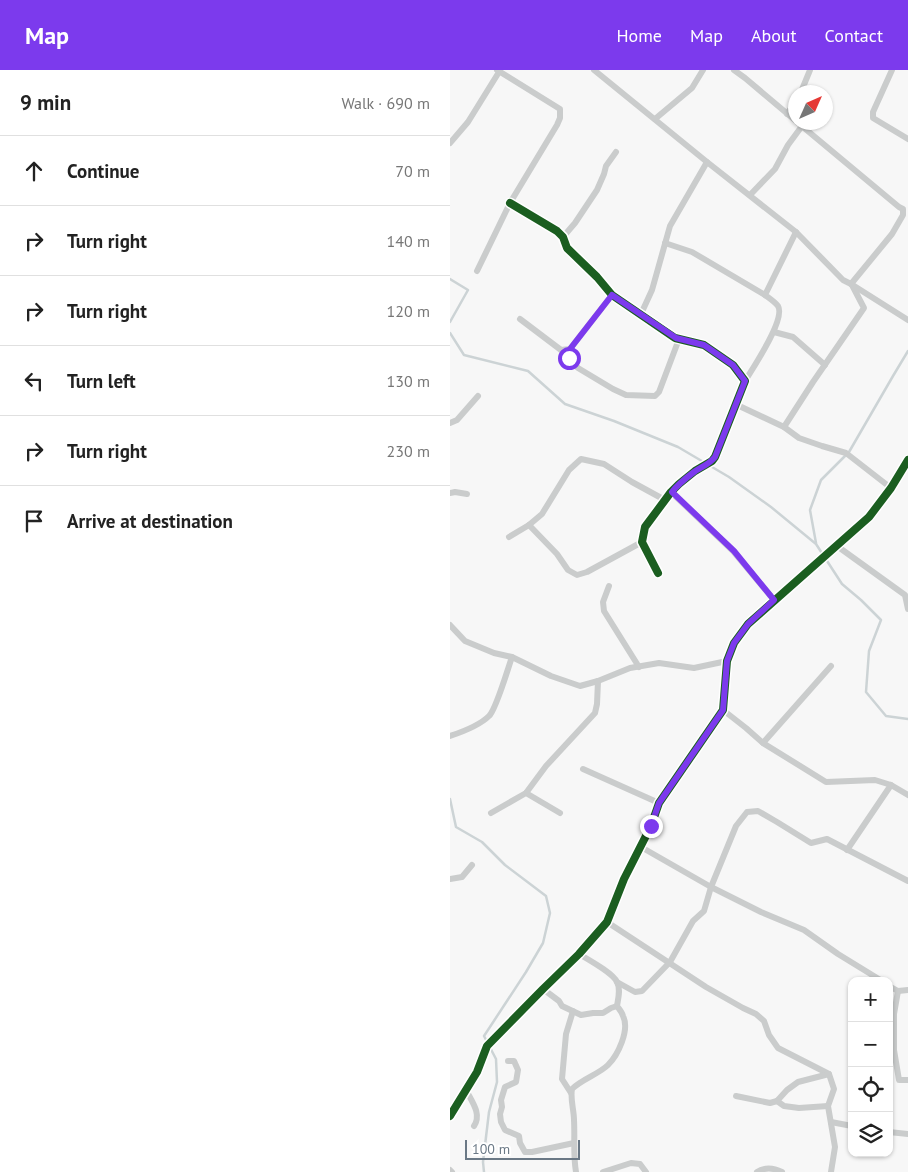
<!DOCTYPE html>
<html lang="en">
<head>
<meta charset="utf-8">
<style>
	:root { --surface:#fff; --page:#f6f6f6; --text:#222; --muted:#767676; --line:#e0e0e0; --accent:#7c3aed }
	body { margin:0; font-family:"PT Sans",sans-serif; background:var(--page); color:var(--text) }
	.controls { position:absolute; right:15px; bottom:15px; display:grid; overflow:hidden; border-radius:10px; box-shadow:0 1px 4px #0004 }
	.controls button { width:45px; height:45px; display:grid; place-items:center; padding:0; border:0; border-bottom:1px solid var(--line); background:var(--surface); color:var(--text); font:25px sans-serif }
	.compass { position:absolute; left:338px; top:15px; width:45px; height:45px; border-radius:50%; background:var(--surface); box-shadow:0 1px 4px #0004; rotate:45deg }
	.scale { position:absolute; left:15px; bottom:12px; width:115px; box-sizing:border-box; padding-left:5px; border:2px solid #6a7885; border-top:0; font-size:14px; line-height:18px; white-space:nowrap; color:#6a7885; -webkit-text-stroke:4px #fff; paint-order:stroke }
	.stop { position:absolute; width:15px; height:15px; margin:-11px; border:4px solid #7c3aed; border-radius:50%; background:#fff }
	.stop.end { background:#7c3aed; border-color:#fff; box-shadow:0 1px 5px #0008 }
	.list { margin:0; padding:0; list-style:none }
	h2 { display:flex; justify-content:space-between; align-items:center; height:65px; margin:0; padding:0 20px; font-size:21px }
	h2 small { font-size:16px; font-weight:400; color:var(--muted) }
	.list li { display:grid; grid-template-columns:32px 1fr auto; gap:15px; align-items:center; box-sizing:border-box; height:70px; padding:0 20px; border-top:1px solid var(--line) }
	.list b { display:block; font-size:19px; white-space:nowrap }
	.list em { font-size:16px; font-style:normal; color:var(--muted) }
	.icon { flex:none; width:28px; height:28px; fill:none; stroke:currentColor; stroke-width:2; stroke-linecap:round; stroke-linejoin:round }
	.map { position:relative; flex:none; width:458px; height:1102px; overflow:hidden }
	header { display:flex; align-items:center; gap:30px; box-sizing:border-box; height:70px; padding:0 25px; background:var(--accent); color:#fff }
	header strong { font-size:24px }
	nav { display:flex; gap:28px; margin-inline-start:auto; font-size:18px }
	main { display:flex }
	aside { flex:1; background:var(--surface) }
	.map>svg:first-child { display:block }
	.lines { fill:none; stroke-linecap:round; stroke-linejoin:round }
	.stream { stroke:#ccd3d5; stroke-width:2.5 }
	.street { stroke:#cacccc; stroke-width:6 }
	.cycleway-casing { stroke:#fff; stroke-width:11 }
	.cycleway { stroke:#1b5e20; stroke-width:8 }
	.route { stroke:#7c3aed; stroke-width:6 }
</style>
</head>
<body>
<header>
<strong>Map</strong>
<nav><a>Home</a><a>Map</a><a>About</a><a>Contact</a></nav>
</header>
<main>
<aside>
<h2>9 min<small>Walk · 690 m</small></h2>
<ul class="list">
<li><svg class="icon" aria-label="ahead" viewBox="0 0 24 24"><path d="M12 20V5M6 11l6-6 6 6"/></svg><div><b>Continue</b></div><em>70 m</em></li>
<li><svg class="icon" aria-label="right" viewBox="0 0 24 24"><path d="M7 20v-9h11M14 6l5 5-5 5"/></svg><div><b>Turn right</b></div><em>140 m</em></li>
<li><svg class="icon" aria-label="right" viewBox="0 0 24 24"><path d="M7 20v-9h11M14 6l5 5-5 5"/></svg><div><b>Turn right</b></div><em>120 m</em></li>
<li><svg class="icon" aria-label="left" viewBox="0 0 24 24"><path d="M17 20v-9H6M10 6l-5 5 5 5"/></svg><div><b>Turn left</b></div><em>130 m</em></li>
<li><svg class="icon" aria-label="right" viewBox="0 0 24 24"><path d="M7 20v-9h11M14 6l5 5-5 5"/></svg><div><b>Turn right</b></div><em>230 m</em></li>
<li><svg class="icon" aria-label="arrive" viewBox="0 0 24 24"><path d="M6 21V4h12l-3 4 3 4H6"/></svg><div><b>Arrive at destination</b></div></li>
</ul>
</aside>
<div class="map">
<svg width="458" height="1102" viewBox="0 0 458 1102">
	<rect width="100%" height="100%" fill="#f7f7f7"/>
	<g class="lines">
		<!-- stream -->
		<g class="stream">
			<polyline points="0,209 18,220 0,252"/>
			<polyline points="0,263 14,285 78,301 115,334 164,351 228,377 279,407 321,437 366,474 392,514 411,530 431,550 419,581 416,622 436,646 458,649"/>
			<polyline points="366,473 360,440 371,410 399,382 443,306 458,281"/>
			<polyline points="0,729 6,757 32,772 55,795 96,826 100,843 93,873 76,902 34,966 46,989 47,1012 39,1042 33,1092 34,1102"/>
		</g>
		<!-- street -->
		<g class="street">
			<polyline points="144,0 257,92 346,162 393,210 401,214 458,250"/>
			<polyline points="284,0 295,8 346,51"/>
			<polyline points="442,0 423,42 423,48 458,69"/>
			<polyline points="351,22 360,0"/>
			<polyline points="337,44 346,31"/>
			<polyline points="205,49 242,18 253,0"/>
			<polyline points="347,52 449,137 453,139 453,145 442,164 401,214"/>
			<polyline points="0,73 18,52 49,2"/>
			<polyline points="300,125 325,99 338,75 352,56"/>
			<polyline points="60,133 107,161 113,167 117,178 147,207 162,225 225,268 254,275 283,295 295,311 265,387 262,391 245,401 229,414 221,422 195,457 192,472 208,503"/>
			<polyline points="113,167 125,153 147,120 154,104 156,96 166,82"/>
			<polyline points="215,173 242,182 315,225"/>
			<polyline points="27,201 60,133 107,55 110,48 110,39 47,0"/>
			<polyline points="191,244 202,220 220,156 257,92"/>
			<polyline points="70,249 111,280 120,279 119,288 128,298 163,319 176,325 205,326 209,322 229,269"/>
			<polyline points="324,262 343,267 375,295"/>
			<polyline points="120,279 162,225"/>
			<path d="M295 311C303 298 336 249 328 236 325 232 319 228 315 225L346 162"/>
			<polyline points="285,334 334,357 349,368 372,376 396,383 441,418"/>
			<polyline points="0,353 7,350 28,326"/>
			<polyline points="334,357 363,312 414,238 402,215"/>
			<polyline points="221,422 283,481 324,530"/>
			<polyline points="0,423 5,422 17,424"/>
			<polyline points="79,455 107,484 118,500 127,505 137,502 192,472"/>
			<polyline points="59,467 79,455 92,444 119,400 131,389 154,394 182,412 215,430"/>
			<polyline points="387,476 455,525 458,539"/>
			<polyline points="159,516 153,532 154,541 189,597"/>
			<polyline points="0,555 15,571 44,583 62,587 101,606 130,616 148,611 180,598 209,593 244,598 277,591"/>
			<polyline points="273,640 296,658 313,673 376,712 425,710 441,715 458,725"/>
			<path d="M0 666C12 662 30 655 39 646 46 640 58 598 62 587"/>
			<polyline points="313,673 381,596"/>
			<polyline points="133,699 209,733"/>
			<polyline points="76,723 110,743"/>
			<polyline points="41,743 76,723 96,696 145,643 147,634 148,611"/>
			<polyline points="191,777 261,817 311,842 354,860 388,884 432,911"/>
			<polyline points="397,780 441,715"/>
			<polyline points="0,809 12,807 22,795"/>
			<polyline points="157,852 256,917 293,938 306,944 314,951 319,965 328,978 379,1004 384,1019 378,1036 385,1077 381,1102"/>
			<polyline points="167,912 185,922 192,921 220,892 243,851 254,841 261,817 286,756 297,742 308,741 327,752 361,773 377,769 458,811"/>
			<polyline points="439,916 448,921 458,920"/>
			<polyline points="93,919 109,931 112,936 131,945 143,943 153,943 161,938 167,936"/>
			<polyline points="448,921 444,944 444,980 449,1010 458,1010"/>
			<polyline points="58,991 64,991 68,1000 66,1012 55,1017 51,1030 52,1037 50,1044 51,1052 55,1060 69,1066 70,1073 75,1082 82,1082 124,1073"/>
			<path d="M16 1020C22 1032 32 1044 24 1056"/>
			<polyline points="121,1023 112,1009 116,964 123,941"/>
			<polyline points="286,1026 320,1033 327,1031 337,1020 348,1012 379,1004"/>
			<polyline points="327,1031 334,1036 349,1038 378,1036"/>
			<polyline points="0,1046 27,1002 37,976 93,919 129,884 157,852 174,809 201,756 209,733 273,640 277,591 284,573 298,554 419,447 441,418 458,390"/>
			<polyline points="381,1052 402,1056"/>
			<polyline points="439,1062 458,1064"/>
			<polyline points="0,1100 2,1102"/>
			<path d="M126 1102C123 1085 125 1068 124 1050 124 1040 120 1029 122 1019 132 1009 149 1004 158 995 168 985 180 960 173 946 172 942 169 939 167 936 168 929 171 919 167 912 163 903 139 890 129 884"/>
			<polyline points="153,1102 181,1093 190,1094 196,1102"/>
			<path d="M307 1102C315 1097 324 1098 332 1102"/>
		</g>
		<defs>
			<g id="cycleway">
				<polyline points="60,133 107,161 113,167 117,178 147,207 162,225 225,268 254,275 283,295 295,311 265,387 262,391 245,401 229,414 221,422 195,457 192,472 208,503"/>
				<polyline points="0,1046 27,1002 37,976 93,919 129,884 157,852 174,809 201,756 209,733 273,640 277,591 284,573 298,554 419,447 441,418 458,390"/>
			</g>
		</defs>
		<!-- cycleway casing -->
		<use href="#cycleway" class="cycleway-casing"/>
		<!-- cycleway -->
		<use href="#cycleway" class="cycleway"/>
	</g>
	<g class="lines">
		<!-- route -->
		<path class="route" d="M119 288 120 279 162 225 226 268 254 275 283 295 295 311 265 387C260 394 251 397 244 402 236 408 228 414 222 422L284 481 324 530 298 554 284 573 277 591 273 640 209 733 201 756"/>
	</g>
</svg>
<div class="controls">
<button>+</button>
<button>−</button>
<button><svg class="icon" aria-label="locate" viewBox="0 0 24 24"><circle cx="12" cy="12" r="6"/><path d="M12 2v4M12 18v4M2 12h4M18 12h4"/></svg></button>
<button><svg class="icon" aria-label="layers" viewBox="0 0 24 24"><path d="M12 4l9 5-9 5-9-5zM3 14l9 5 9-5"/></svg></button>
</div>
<svg class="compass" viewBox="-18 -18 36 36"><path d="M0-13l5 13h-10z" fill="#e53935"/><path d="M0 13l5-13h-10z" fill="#767676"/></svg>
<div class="scale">100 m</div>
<div class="stop" style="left:119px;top:288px"></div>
<div class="stop end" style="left:201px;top:756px"></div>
</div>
</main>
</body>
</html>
